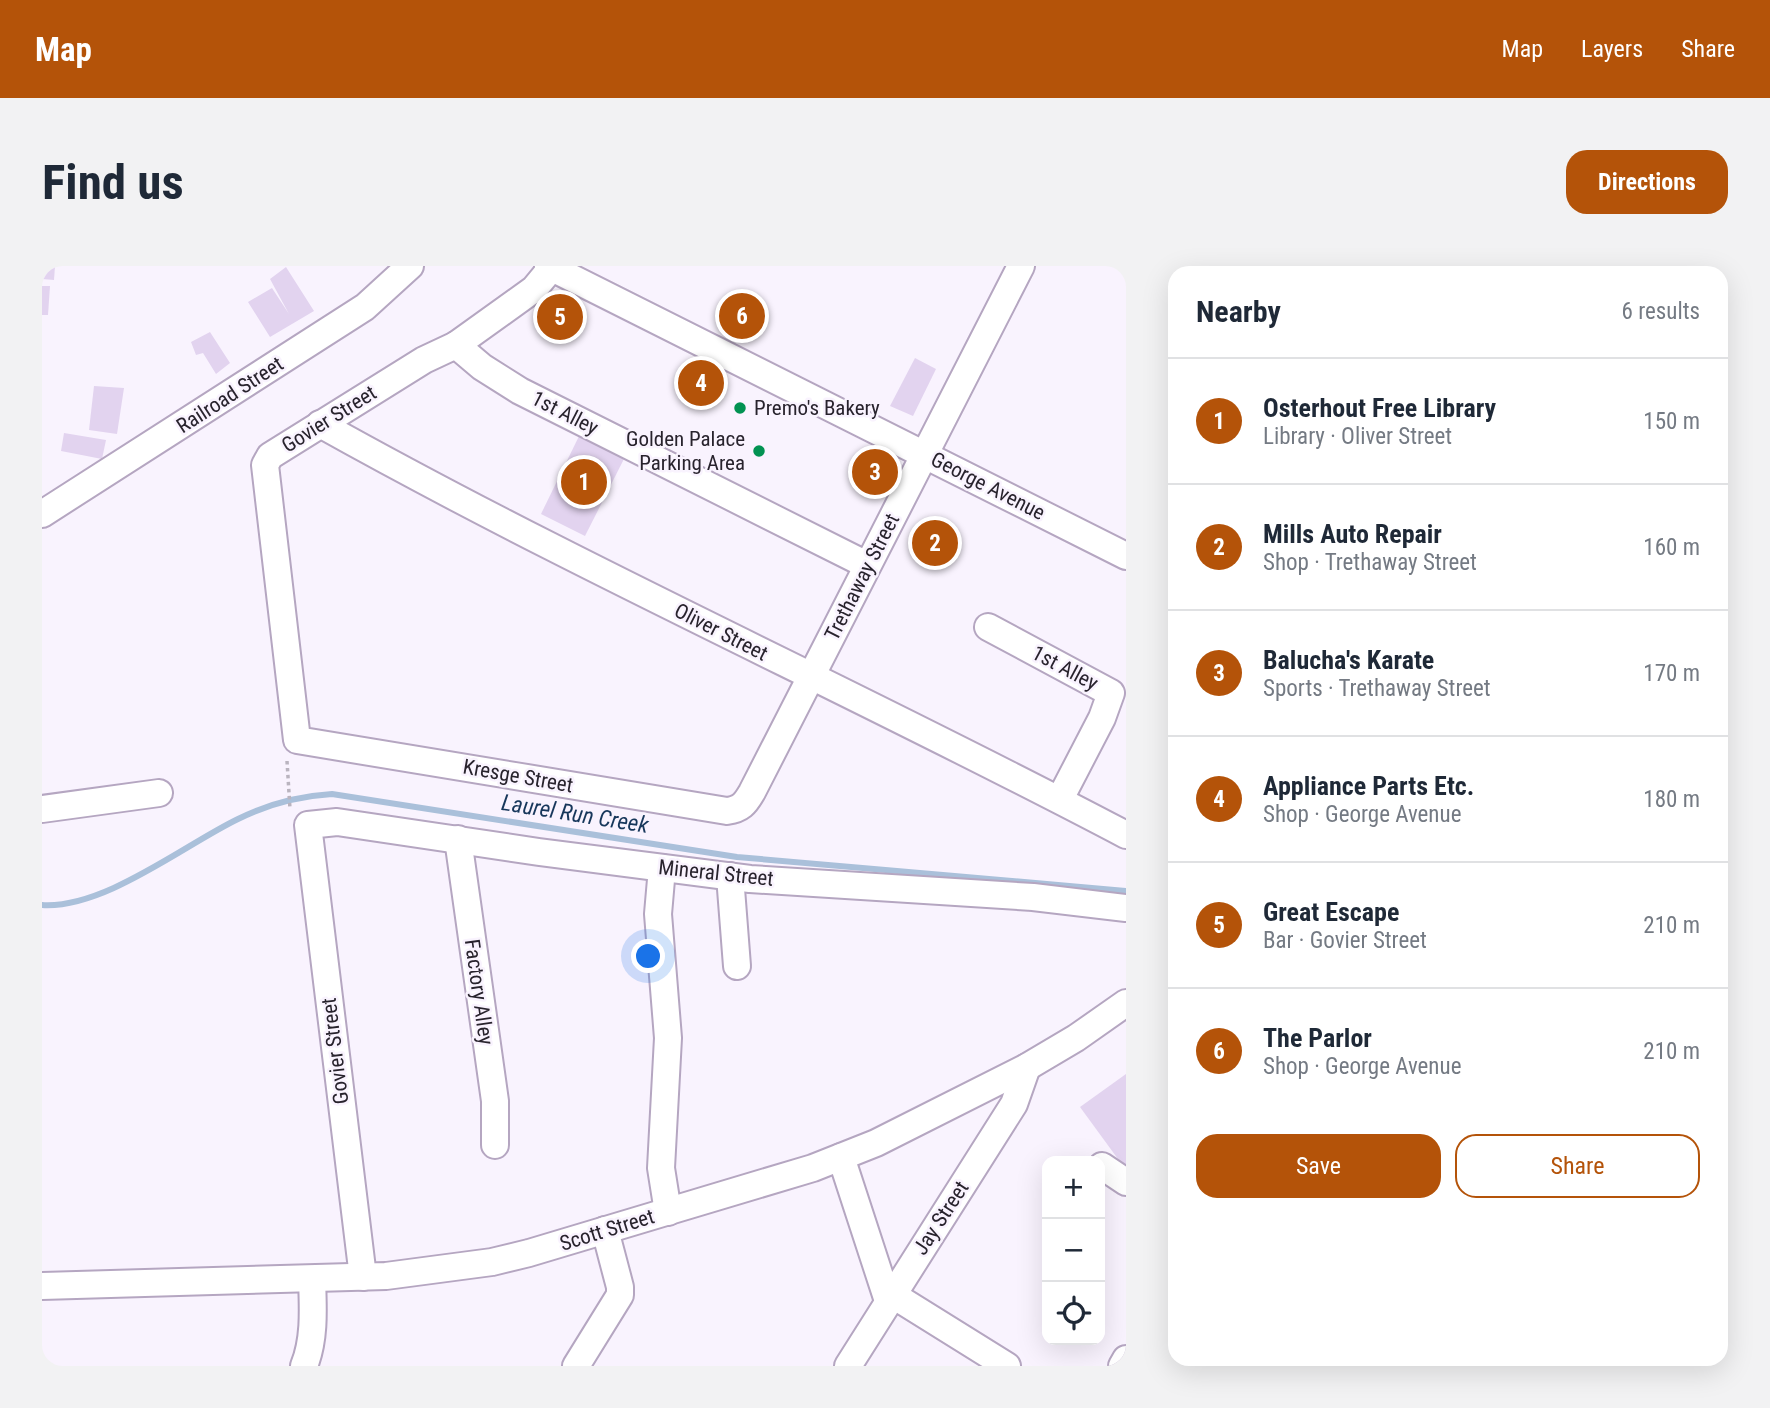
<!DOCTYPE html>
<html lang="en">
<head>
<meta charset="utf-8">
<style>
	:root { --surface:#fff; --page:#f2f2f3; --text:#1f2937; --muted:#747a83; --line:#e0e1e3; --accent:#b45309 }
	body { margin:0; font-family:"Roboto Condensed",sans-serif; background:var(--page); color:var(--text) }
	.controls { position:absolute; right:21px; bottom:21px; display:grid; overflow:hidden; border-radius:14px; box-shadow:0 7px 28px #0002 }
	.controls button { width:63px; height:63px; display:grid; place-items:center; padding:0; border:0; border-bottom:2px solid var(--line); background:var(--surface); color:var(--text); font:35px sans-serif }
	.you { position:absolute; left:607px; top:691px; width:24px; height:24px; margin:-18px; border:5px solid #fff; border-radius:50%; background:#1a73e8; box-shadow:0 0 0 10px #1a73e833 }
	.badge { display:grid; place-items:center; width:46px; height:46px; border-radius:50%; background:var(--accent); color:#fff; font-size:23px; font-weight:700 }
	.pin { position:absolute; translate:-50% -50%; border:4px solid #fff; box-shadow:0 2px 7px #0006 }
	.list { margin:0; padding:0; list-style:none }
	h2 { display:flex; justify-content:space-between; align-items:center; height:91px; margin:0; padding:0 28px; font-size:30px }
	h2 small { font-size:23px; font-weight:400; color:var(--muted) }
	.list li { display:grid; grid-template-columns:46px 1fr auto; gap:21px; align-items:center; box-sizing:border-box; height:126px; padding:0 28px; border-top:2px solid var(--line) }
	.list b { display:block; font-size:26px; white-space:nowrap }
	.list p { margin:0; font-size:23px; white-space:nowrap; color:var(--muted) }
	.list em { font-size:23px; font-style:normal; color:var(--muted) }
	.actions { display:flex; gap:14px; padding:21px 28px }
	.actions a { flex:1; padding:16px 0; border:2px solid var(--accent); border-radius:21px; text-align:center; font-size:24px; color:var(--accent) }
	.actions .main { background:var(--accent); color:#fff }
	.icon { flex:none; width:38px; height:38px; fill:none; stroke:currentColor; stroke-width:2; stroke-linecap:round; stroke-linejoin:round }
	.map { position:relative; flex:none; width:1084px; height:1100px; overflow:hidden; border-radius:21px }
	header { display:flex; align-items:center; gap:42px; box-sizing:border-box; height:98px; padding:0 35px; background:var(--accent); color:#fff }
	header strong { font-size:33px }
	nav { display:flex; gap:38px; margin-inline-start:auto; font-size:24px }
	.intro { display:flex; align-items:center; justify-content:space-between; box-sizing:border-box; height:168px; padding:0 42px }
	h1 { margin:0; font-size:49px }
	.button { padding:18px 32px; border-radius:21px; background:var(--accent); color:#fff; font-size:24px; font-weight:700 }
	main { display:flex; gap:42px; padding:0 42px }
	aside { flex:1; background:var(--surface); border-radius:21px; box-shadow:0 7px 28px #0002 }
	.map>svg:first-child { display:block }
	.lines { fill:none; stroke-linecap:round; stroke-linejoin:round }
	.stream { stroke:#aac0da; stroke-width:6 }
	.building { fill:#e2d3ef }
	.minor-casing { stroke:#b5a6c1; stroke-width:30 }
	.path { stroke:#bab4bf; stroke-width:3.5; stroke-dasharray:3.5 3.5; stroke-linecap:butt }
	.minor { stroke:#fff; stroke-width:26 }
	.poi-dot { fill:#029252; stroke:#f9f3fe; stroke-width:2.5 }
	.labels { text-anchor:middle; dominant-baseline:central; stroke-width:5; stroke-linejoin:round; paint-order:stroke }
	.street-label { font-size:21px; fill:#28232d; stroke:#f9f3fe }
	.poi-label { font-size:21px; fill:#28232d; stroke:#f9f3fe; text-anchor:start }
	.water-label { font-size:23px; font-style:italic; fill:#17375b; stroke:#f9f3fe }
</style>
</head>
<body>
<header>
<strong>Map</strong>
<nav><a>Map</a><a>Layers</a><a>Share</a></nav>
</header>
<div class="intro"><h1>Find us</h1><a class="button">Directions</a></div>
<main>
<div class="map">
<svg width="1084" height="1100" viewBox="0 0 1084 1100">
	<rect width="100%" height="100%" fill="#f9f3fe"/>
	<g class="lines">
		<!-- stream -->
		<path class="stream" d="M0 639C62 643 142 579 196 553 224 539 258 530 290 528L695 591 1084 625"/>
	</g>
	<!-- building -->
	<g class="building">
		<polygon points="0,0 13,0 12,14 0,13"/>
		<polygon points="244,1 272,45 228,71 206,36 230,22 247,48 228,13"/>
		<polygon points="0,20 8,20 6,49 0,49"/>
		<polygon points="168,66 188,97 174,108 161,87 154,89 149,76"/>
		<polygon points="873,92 894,103 871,150 848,140"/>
		<polygon points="52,120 82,122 75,168 47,164"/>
		<polygon points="540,164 586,185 543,270 499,248"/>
		<polygon points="22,167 64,174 60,193 19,185"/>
		<polygon points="1084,808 1084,904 1038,841"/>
	</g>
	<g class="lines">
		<defs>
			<g id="minor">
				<polyline points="506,0 1084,290"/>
				<path d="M511 0 492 23 414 79 382 94 228 190 223 199 255 474 685 545C699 543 703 538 710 526L979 0"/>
				<polyline points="414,79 440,101 478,125 825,299"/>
				<path d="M278 158C541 305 817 428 1084 569"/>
				<polyline points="0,248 323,41 368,0"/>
				<polyline points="946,361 1069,427 1060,452 1018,533"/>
				<polyline points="0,543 117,527"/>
				<polyline points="416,573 453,835 453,879"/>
				<polyline points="620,602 616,648 626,772 619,902 626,946"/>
				<polyline points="688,610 695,700"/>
				<polyline points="799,891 846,1035"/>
				<polyline points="1060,900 1084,916"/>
				<polyline points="321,1011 266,559 295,556 497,586 708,613 991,631 1084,642"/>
				<polyline points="0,1020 344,1010 450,996 487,987 771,902 834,877 985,801 1034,772 1084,737"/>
				<polyline points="851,1029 965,1100"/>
				<path d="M262 1100C273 1073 271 1042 270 1013"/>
				<polyline points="534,1100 578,1029 578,1021 563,964"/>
				<polyline points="806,1100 972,838 985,801"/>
				<polyline points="1080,1100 1084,1093"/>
			</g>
		</defs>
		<!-- minor casing -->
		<use href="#minor" class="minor-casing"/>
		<!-- path -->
		<polyline class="path" points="245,495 248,543"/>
		<!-- minor -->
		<use href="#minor" class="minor"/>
	</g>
	<!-- markers -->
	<g class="poi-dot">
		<circle cx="698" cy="142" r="7"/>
		<circle cx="717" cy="185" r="7"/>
	</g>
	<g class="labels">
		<!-- street labels -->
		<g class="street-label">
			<text transform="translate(188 129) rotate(-33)">Railroad Street</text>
			<text transform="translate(523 147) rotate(27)">1st Alley</text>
			<text transform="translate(287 153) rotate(-32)">Govier Street</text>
			<text transform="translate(946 220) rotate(27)">George Avenue</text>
			<text transform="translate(820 311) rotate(-63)">Trethaway Street</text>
			<text transform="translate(679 366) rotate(27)">Oliver Street</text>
			<text transform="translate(1023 402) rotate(28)">1st Alley</text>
			<text transform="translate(476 510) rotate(10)">Kresge Street</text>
			<text transform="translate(674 607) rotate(6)">Mineral Street</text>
			<text transform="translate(437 726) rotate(82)">Factory Alley</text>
			<text transform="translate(293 785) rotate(-97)">Govier Street</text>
			<text transform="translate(899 952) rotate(-57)">Jay Street</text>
			<text transform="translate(565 964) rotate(-17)">Scott Street</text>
		</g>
		<!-- poi labels -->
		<g class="poi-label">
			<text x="712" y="142">Premo's Bakery</text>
			<text x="703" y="173" text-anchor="end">Golden Palace<tspan x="703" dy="24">Parking Area</tspan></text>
		</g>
		<!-- water labels -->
		<g class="water-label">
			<text transform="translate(533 548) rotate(9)">Laurel Run Creek</text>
		</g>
	</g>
</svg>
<div class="controls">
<button>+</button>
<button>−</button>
<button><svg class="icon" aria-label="locate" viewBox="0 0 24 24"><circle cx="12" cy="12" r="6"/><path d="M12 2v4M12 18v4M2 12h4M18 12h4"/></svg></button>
</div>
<div class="you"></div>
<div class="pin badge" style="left:542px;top:216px">1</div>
<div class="pin badge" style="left:893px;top:277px">2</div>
<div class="pin badge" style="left:833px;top:206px">3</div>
<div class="pin badge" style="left:659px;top:117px">4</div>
<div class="pin badge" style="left:518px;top:51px">5</div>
<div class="pin badge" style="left:700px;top:50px">6</div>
</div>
<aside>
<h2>Nearby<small>6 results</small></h2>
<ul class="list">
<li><span class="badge">1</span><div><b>Osterhout Free Library</b><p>Library · Oliver Street</p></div><em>150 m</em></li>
<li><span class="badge">2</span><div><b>Mills Auto Repair</b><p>Shop · Trethaway Street</p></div><em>160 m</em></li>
<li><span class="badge">3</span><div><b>Balucha's Karate</b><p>Sports · Trethaway Street</p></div><em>170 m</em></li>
<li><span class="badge">4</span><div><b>Appliance Parts Etc.</b><p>Shop · George Avenue</p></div><em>180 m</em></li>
<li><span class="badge">5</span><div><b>Great Escape</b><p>Bar · Govier Street</p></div><em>210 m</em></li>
<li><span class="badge">6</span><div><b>The Parlor</b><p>Shop · George Avenue</p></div><em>210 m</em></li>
</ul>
<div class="actions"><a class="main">Save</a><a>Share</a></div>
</aside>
</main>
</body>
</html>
